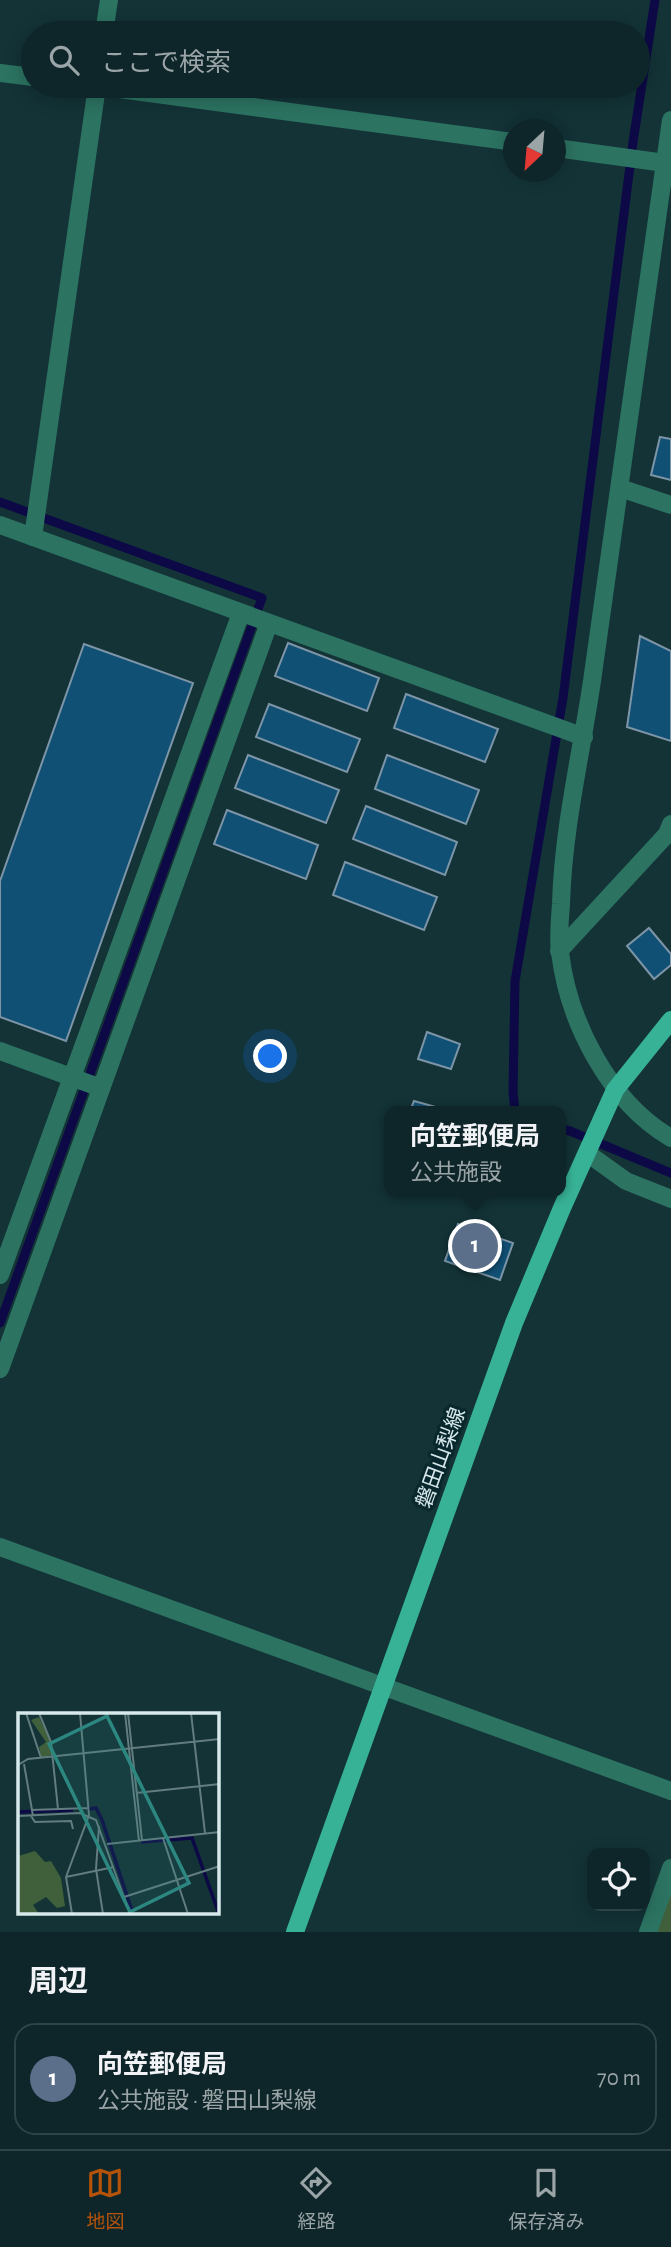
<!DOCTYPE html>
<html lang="ja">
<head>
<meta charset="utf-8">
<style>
	:root { --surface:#0e2629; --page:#172e31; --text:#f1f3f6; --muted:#9ba5a8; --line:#2e4346; --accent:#b45309 }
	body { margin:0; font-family:"Alegreya Sans","Noto Sans JP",sans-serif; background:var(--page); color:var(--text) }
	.controls { position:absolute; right:21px; bottom:21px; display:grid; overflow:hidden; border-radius:14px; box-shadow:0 4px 18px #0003 }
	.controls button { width:63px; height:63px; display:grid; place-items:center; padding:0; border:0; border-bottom:2px solid var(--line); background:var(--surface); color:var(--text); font:35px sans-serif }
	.compass { position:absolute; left:503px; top:119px; width:63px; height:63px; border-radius:50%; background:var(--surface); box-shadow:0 4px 18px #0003; rotate:206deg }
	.you { position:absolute; left:271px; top:1057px; width:24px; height:24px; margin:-18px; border:5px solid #fff; border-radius:50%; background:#1a73e8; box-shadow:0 0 0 10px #1a73e833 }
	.badge { display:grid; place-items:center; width:46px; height:46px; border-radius:50%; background:var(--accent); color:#fff; font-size:23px; font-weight:700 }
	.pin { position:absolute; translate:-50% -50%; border:4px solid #fff; box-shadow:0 2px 7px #0006 }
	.popup { position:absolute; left:384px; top:1106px; width:182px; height:91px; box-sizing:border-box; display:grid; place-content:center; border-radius:14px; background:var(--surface); filter:drop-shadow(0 2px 5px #0005); font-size:23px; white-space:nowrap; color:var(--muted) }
	.popup b { font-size:26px; color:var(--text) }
	.popup::after { content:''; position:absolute; left:50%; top:100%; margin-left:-14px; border:14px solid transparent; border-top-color:var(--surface) }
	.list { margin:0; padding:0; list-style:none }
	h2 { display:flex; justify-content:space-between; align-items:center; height:91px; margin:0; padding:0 28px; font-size:30px }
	h2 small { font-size:23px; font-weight:400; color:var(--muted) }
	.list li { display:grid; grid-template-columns:46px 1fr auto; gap:21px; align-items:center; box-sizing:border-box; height:112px; margin:0 14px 14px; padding:0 14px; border:2px solid var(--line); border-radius:21px }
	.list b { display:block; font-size:26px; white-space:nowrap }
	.list p { margin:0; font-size:23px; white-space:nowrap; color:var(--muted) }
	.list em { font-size:23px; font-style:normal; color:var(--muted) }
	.icon { flex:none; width:38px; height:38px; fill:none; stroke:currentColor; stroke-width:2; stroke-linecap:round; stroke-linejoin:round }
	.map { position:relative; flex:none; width:671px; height:1932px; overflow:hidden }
	.search { position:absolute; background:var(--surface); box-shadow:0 4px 18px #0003; left:21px; right:21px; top:21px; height:77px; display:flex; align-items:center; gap:18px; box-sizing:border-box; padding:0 24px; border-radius:38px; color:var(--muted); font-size:26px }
	.sheet { height:217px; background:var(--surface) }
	nav { display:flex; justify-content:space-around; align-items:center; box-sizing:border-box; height:98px; border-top:2px solid var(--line); background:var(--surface); font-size:19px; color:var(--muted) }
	nav a { display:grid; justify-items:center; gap:4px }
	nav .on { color:var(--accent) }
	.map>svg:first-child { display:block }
	.green { fill:#3f603a }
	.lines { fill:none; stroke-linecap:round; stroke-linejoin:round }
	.stream { stroke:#0c0946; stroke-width:9 }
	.building { fill:#115075; stroke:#7d95a7; stroke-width:2 }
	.minor { stroke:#2c7362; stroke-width:18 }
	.major { stroke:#37b296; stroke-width:18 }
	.labels { text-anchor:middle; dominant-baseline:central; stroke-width:6; stroke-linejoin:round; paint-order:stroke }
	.street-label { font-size:21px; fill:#d8e9ec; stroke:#08282d }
	.inset-river { fill:none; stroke:#0c0946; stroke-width:3.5 }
	.inset-road { fill:none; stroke:#627c7f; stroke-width:2 }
	.view { fill:#2d8781; fill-opacity:0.15; stroke:#2d8781; stroke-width:3.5 }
	.inset-edge { fill:none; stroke:#d8e9ec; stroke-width:3.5 }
</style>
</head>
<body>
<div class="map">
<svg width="671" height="1932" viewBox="0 0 671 1932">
	<rect width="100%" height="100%" fill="#133337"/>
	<!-- green -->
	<polygon class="green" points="671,1868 671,1932 648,1932"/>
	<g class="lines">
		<!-- stream -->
		<g class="stream">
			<polyline points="0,502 262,598 0,1323"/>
			<polyline points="515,1111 513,1092 515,981 563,698 633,142 655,0"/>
			<polyline points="561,1129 570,1131 671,1173"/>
		</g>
	</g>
	<!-- building -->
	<g class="building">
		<polygon points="660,437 671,439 671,480 651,475"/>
		<polygon points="640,636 671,651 671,741 627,727"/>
		<polygon points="288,643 379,678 367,711 275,676"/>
		<polygon points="84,644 193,683 66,1041 0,1017 0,881"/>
		<polygon points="406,694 498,729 485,762 394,728"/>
		<polygon points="269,704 360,739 347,772 256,737"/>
		<polygon points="248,755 339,790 326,823 235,788"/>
		<polygon points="387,755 479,790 466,824 375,789"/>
		<polygon points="366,806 457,842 445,875 353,839"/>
		<polygon points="227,810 318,845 306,879 214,844"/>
		<polygon points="345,862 437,897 424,930 333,895"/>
		<polygon points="649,928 671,954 671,965 654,979 627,946"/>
		<polygon points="427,1032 460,1044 451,1069 418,1059"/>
		<polygon points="414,1101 450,1111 410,1111"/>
		<polygon points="458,1224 513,1243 500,1280 445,1261"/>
	</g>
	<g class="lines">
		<!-- minor -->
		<g class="minor">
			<polyline points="104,33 109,0"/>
			<polyline points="0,73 33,77"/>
			<polyline points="97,86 514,142"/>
			<path d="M671 120C645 308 619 495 592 681 581 755 563 829 561 904 560 919 558 936 560 952 568 1021 609 1102 671 1138"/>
			<polyline points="556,148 665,163"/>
			<polyline points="620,488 671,505"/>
			<polyline points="0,525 584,737"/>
			<polyline points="33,537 97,86"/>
			<polyline points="559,951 667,834 671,824"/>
			<polyline points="0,1051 101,1088"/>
			<polyline points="587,1153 626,1181 671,1199"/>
			<polyline points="0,1275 241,613"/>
			<polyline points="0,1369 269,623"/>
			<polyline points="0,1547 671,1791"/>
			<polyline points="648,1932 671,1868"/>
		</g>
		<!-- major -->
		<polyline class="major" points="295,1932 514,1323 562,1208 615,1090 671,1020"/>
	</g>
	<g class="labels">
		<!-- street labels -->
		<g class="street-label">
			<text transform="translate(441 1458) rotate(-70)">磐田山梨線</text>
		</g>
	</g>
	<!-- overview -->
	<g transform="translate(18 1713)">
		<rect width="201" height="201" fill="#133337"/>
		<path d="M21 4 33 29 34 42 23 44 21 34 28 29 13 7ZM17 138 27 149 33 148 43 165 47 193 39 195 28 184 15 192 21 201H0V143Z" fill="#3f603a"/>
		<path class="inset-river" d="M71 96 78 95 84 107 115 201M0 99 55 97M123 129 174 125 201 201"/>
		<path class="inset-road" d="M8 0 23 45M21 0 33 29 40 96M107 0 121 128M110 0 124 127M173 0 187 120M6 51 15 103M0 52 10 46 202 26M118 80 202 71M13 97 71 95M0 103 62 100 78 107 112 201M13 103 17 109 53 108 55 116M81 113 78 156 85 201M145 125 170 201M89 131 202 119M48 164 96 154M106 184 202 153M54 201 48 164 71 102 62 0"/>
		<path class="view" d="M89 3 171 170 112 199 31 31Z"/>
		<rect width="201" height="201" class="inset-edge"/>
	</g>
</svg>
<div class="controls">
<button><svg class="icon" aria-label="locate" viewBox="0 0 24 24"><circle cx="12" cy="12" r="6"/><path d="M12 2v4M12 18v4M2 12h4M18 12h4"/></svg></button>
</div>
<svg class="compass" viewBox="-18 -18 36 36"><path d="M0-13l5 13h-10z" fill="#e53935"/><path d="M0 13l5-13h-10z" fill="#9ba5a8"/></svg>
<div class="you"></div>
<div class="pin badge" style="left:475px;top:1246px;background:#5c6f8a">1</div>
<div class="popup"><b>向笠郵便局</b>公共施設</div>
<div class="search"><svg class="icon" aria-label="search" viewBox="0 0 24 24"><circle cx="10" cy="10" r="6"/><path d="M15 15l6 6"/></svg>ここで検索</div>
</div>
<section class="sheet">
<h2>周辺<small></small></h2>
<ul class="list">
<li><span class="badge" style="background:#5c6f8a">1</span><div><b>向笠郵便局</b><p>公共施設 · 磐田山梨線</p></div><em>70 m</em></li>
</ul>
</section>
<nav>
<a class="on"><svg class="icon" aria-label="map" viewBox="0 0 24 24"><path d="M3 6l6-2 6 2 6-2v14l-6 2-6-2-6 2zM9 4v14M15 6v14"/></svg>地図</a>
<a><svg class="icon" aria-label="directions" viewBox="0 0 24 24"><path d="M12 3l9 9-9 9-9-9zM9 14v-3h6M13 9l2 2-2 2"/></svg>経路</a>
<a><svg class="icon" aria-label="saved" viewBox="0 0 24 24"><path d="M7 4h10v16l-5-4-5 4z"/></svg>保存済み</a>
</nav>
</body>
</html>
